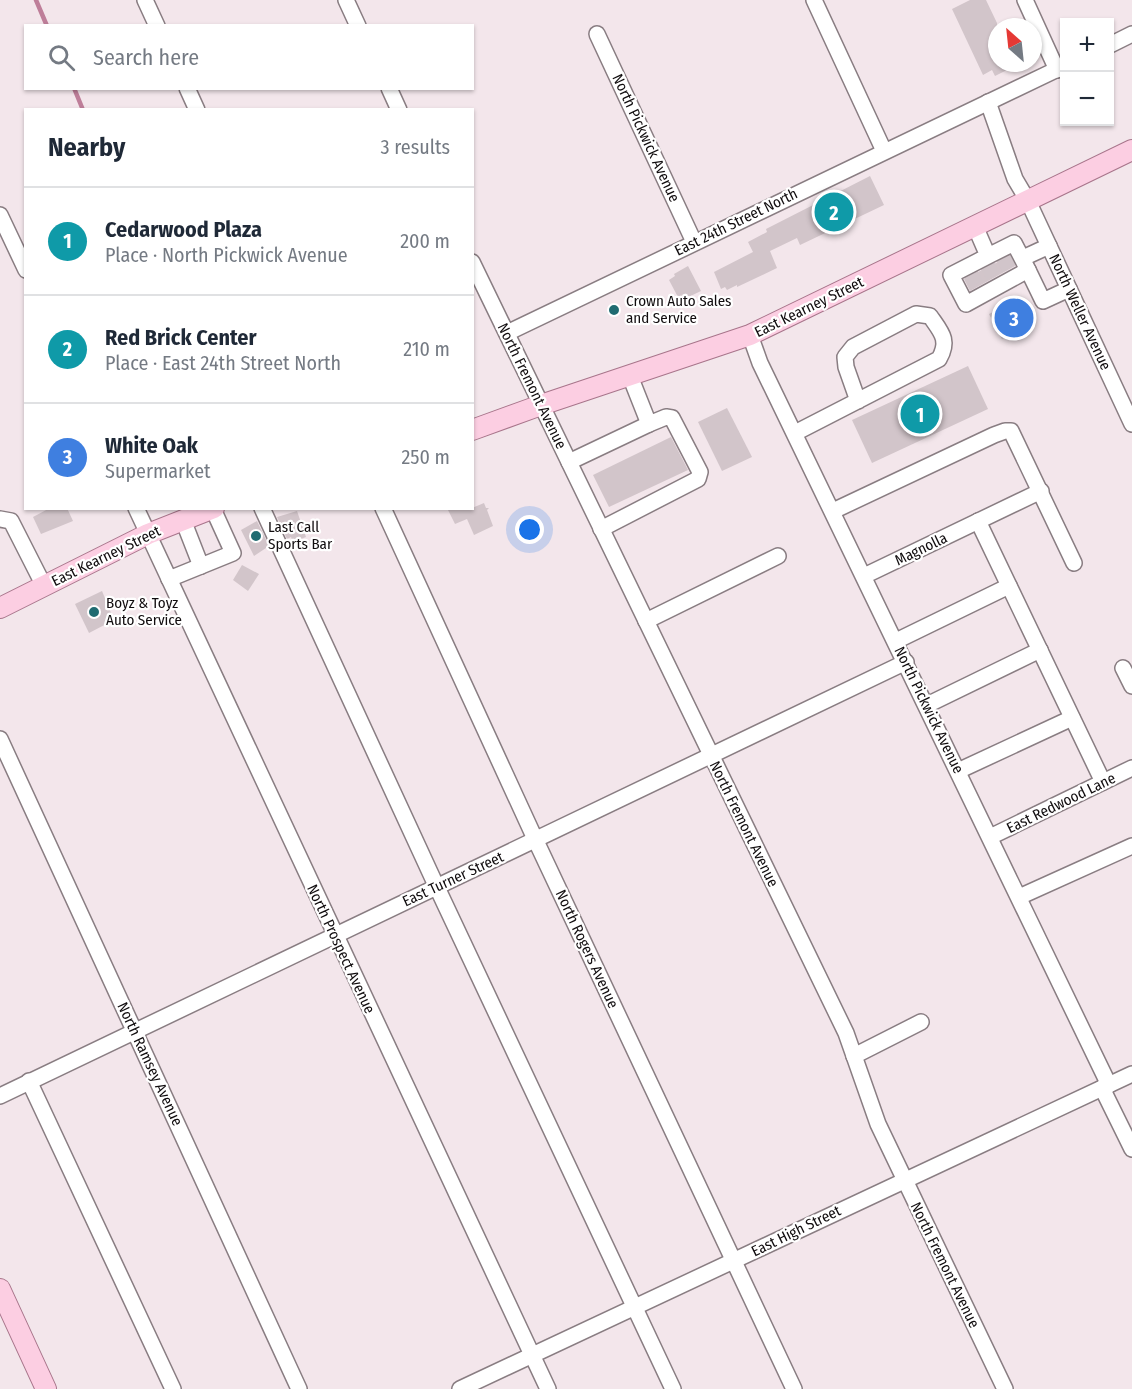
<!DOCTYPE html>
<html lang="en">
<head>
<meta charset="utf-8">
<style>
	:root { --surface:#fff; --page:#f2f2f3; --text:#1f2937; --muted:#747a83; --line:#e0e1e3; --accent:#2563eb }
	body { margin:0; font-family:"Fira Sans Condensed",sans-serif; background:var(--page); color:var(--text) }
	.controls { position:absolute; right:18px; top:18px; display:grid; overflow:hidden; border-radius:0px; box-shadow:0 2px 4px #0004 }
	.controls button { width:54px; height:54px; display:grid; place-items:center; padding:0; border:0; border-bottom:2px solid var(--line); background:var(--surface); color:var(--text); font:30px sans-serif }
	.compass { position:absolute; left:988px; top:18px; width:54px; height:54px; border-radius:50%; background:var(--surface); box-shadow:0 2px 4px #0004; rotate:333deg }
	.you { position:absolute; left:530px; top:530px; width:21px; height:21px; margin:-15px; border:4px solid #fff; border-radius:50%; background:#1a73e8; box-shadow:0 0 0 9px #1a73e833 }
	.badge { display:grid; place-items:center; width:39px; height:39px; border-radius:50%; background:var(--accent); color:#fff; font-size:20px; font-weight:700 }
	.pin { position:absolute; translate:-50% -50%; border:3px solid #fff; box-shadow:0 2px 6px #0006 }
	.list { margin:0; padding:0; list-style:none }
	h2 { display:flex; justify-content:space-between; align-items:center; height:78px; margin:0; padding:0 24px; font-size:26px }
	h2 small { font-size:20px; font-weight:400; color:var(--muted) }
	.list li { display:grid; grid-template-columns:39px 1fr auto; gap:18px; align-items:center; box-sizing:border-box; height:108px; padding:0 24px; border-top:2px solid var(--line) }
	.list b { display:block; font-size:22px; white-space:nowrap }
	.list p { margin:0; font-size:20px; white-space:nowrap; color:var(--muted) }
	.list em { font-size:20px; font-style:normal; color:var(--muted) }
	.icon { flex:none; width:33px; height:33px; fill:none; stroke:currentColor; stroke-width:2; stroke-linecap:round; stroke-linejoin:round }
	.map { position:relative; flex:none; width:1132px; height:1389px; overflow:hidden }
	.search { position:absolute; background:var(--surface); box-shadow:0 2px 4px #0004; left:24px; top:24px; width:450px; height:66px; display:flex; align-items:center; gap:15px; box-sizing:border-box; padding:0 21px; border-radius:0px; color:var(--muted); font-size:22px }
	.panel { position:absolute; background:var(--surface); box-shadow:0 2px 4px #0004; left:24px; top:108px; width:450px; height:402px; border-radius:0px }
	.map>svg:first-child { display:block }
	.lines { fill:none; stroke-linecap:round; stroke-linejoin:round }
	.stream { stroke:#be7e99; stroke-width:4.5 }
	.building { fill:#d2c5ca }
	.minor-tunnel { stroke:#d1c5ca; stroke-width:15; stroke-dasharray:15 8; stroke-linecap:butt }
	.minor-casing { stroke:#897d82; stroke-width:18 }
	.major-casing { stroke:#a8758b; stroke-width:22 }
	.minor { stroke:#fff; stroke-width:15 }
	.major { stroke:#fccee2; stroke-width:20 }
	.poi-dot { fill:#1f6b71; stroke:#fff; stroke-width:2 }
	.labels { text-anchor:middle; dominant-baseline:central; stroke-width:4.5; stroke-linejoin:round; paint-order:stroke }
	.street-label { font-size:15px; fill:#100c0e; stroke:#fff }
	.poi-label { font-size:15px; fill:#100c0e; stroke:#fff; text-anchor:start }
</style>
</head>
<body>
<div class="map">
<svg width="1132" height="1389" viewBox="0 0 1132 1389">
	<rect width="100%" height="100%" fill="#f3e6eb"/>
	<g class="lines">
		<!-- stream -->
		<g class="stream">
			<polyline points="36,0 47,26"/>
			<polyline points="74,88 83,110"/>
		</g>
	</g>
	<!-- building -->
	<g class="building">
		<polygon points="970,0 986,0 997,23 997,63 1021,63 995,76 992,70 983,75 952,9"/>
		<polygon points="870,176 884,205 800,245 797,238 770,251 777,268 737,287 737,285 727,290 725,287 721,289 714,272 753,252 748,242 767,232 766,229"/>
		<polygon points="1010,256 1015,266 970,291 964,279"/>
		<polygon points="688,266 701,291 680,301 669,280 675,276 674,274"/>
		<polygon points="1023,297 1036,322 1002,339 989,314"/>
		<polygon points="968,366 988,409 872,463 852,420"/>
		<polygon points="727,408 752,457 722,471 698,422"/>
		<polygon points="671,437 688,470 609,507 593,475"/>
		<polygon points="484,503 486,508 489,508 487,510 493,526 474,535 467,519 455,524 447,508 472,508"/>
		<polygon points="67,508 73,521 41,534 33,517 48,509"/>
		<polygon points="297,511 306,537 293,542 291,537 287,539 277,517"/>
		<polygon points="257,521 269,546 254,556 241,530"/>
		<polygon points="242,565 259,574 248,591 233,580"/>
		<polygon points="102,591 114,620 89,633 75,604"/>
	</g>
	<g class="lines">
		<!-- minor-tunnel -->
		<g class="minor-tunnel">
			<polyline points="1002,255 1010,271"/>
			<polyline points="986,263 995,279"/>
			<polyline points="969,271 978,287"/>
		</g>
		<defs>
			<g id="minor">
				<polyline points="145,0 157,26"/>
				<polyline points="346,0 358,26"/>
				<polyline points="814,0 884,151"/>
				<polyline points="1025,0 1057,70"/>
				<polyline points="597,34 694,242"/>
				<polyline points="1110,45 1132,34"/>
				<polyline points="187,88 197,110"/>
				<polyline points="389,88 399,110"/>
				<polyline points="988,102 1015,179 1028,201 1132,424"/>
				<polyline points="0,215 26,270"/>
				<polyline points="975,226 988,256 951,275 966,304 1028,270 1014,243 988,256"/>
				<polyline points="1023,258 1049,246"/>
				<polyline points="472,262 846,1033 878,1124 1005,1389"/>
				<polyline points="1028,270 1043,301 1069,289"/>
				<polyline points="507,333 1064,66"/>
				<polyline points="750,335 760,363 1109,1085"/>
				<path d="M795 433 939 359C950 340 941 332 930 316L916 314 853 347 845 357 846 367 858 401"/>
				<polyline points="569,462 649,424"/>
				<polyline points="136,508 548,1389"/>
				<polyline points="262,508 434,881 673,1389"/>
				<polyline points="383,508 536,841 794,1389"/>
				<polyline points="833,511 994,435 1005,431 1011,431 1074,563"/>
				<polyline points="0,519 11,521 44,586"/>
				<polyline points="183,520 201,566"/>
				<polyline points="978,521 1103,782"/>
				<polyline points="601,529 698,479 700,472 672,418 666,417 649,424 630,376"/>
				<polyline points="864,576 1041,491"/>
				<polyline points="169,579 233,553 213,509"/>
				<polyline points="646,621 778,556"/>
				<polyline points="896,641 1009,586"/>
				<polyline points="1123,668 1132,686"/>
				<polyline points="927,705 1040,650"/>
				<polyline points="0,739 299,1389"/>
				<polyline points="958,771 1072,718"/>
				<polyline points="990,837 1132,768"/>
				<polyline points="1019,897 1132,846"/>
				<polyline points="854,1056 921,1022"/>
				<polyline points="29,1081 173,1389"/>
				<polyline points="1102,1088 1132,1149"/>
				<polyline points="0,1096 906,662"/>
				<polyline points="460,1389 1132,1074"/>
			</g>
			<g id="major">
				<polyline points="472,430 541,405 750,335 1132,150"/>
				<polyline points="0,608 148,534 214,508"/>
				<polyline points="0,1289 46,1389"/>
			</g>
		</defs>
		<!-- minor casing -->
		<use href="#minor" class="minor-casing"/>
		<!-- major casing -->
		<use href="#major" class="major-casing"/>
		<!-- minor -->
		<use href="#minor" class="minor"/>
		<!-- major -->
		<use href="#major" class="major"/>
	</g>
	<!-- markers -->
	<g class="poi-dot">
		<circle cx="614" cy="310" r="6"/>
		<circle cx="256" cy="536" r="6"/>
		<circle cx="94" cy="612" r="6"/>
	</g>
	<g class="labels">
		<!-- street labels -->
		<g class="street-label">
			<text transform="translate(646 138) rotate(65)">North Pickwick Avenue</text>
			<text transform="translate(736 222) rotate(-26)">East 24th Street North</text>
			<text transform="translate(809 307) rotate(-26)">East Kearney Street</text>
			<text transform="translate(1080 312) rotate(65)">North Weller Avenue</text>
			<text transform="translate(532 386) rotate(64)">North Fremont Avenue</text>
			<text transform="translate(921 549) rotate(-26)">Magnolla</text>
			<text transform="translate(106 556) rotate(-26)">East Kearney Street</text>
			<text transform="translate(929 710) rotate(64)">North Pickwick Avenue</text>
			<text transform="translate(1061 803) rotate(-26)">East Redwood Lane</text>
			<text transform="translate(744 824) rotate(64)">North Fremont Avenue</text>
			<text transform="translate(453 879) rotate(-25)">East Turner Street</text>
			<text transform="translate(341 949) rotate(65)">North Prospect Avenue</text>
			<text transform="translate(587 949) rotate(65)">North Rogers Avenue</text>
			<text transform="translate(150 1064) rotate(65)">North Ramsey Avenue</text>
			<text transform="translate(796 1231) rotate(-26)">East High Street</text>
			<text transform="translate(945 1265) rotate(64)">North Fremont Avenue</text>
		</g>
		<!-- poi labels -->
		<g class="poi-label">
			<text x="626" y="301">Crown Auto Sales<tspan x="626" dy="17">and Service</tspan></text>
			<text x="268" y="527">Last Call<tspan x="268" dy="17">Sports Bar</tspan></text>
			<text x="106" y="603">Boyz &amp; Toyz<tspan x="106" dy="17">Auto Service</tspan></text>
		</g>
	</g>
</svg>
<div class="controls">
<button>+</button>
<button>−</button>
</div>
<svg class="compass" viewBox="-18 -18 36 36"><path d="M0-13l5 13h-10z" fill="#e53935"/><path d="M0 13l5-13h-10z" fill="#747a83"/></svg>
<div class="you"></div>
<div class="pin badge" style="left:920px;top:414px;background:#0f9aa8">1</div>
<div class="pin badge" style="left:834px;top:212px;background:#0f9aa8">2</div>
<div class="pin badge" style="left:1014px;top:318px;background:#3f7fe0">3</div>
<div class="search"><svg class="icon" aria-label="search" viewBox="0 0 24 24"><circle cx="10" cy="10" r="6"/><path d="M15 15l6 6"/></svg>Search here</div>
<section class="panel">
<h2>Nearby<small>3 results</small></h2>
<ul class="list">
<li><span class="badge" style="background:#0f9aa8">1</span><div><b>Cedarwood Plaza</b><p>Place · North Pickwick Avenue</p></div><em>200 m</em></li>
<li><span class="badge" style="background:#0f9aa8">2</span><div><b>Red Brick Center</b><p>Place · East 24th Street North</p></div><em>210 m</em></li>
<li><span class="badge" style="background:#3f7fe0">3</span><div><b>White Oak</b><p>Supermarket</p></div><em>250 m</em></li>
</ul>
</section>
</div>
</body>
</html>
